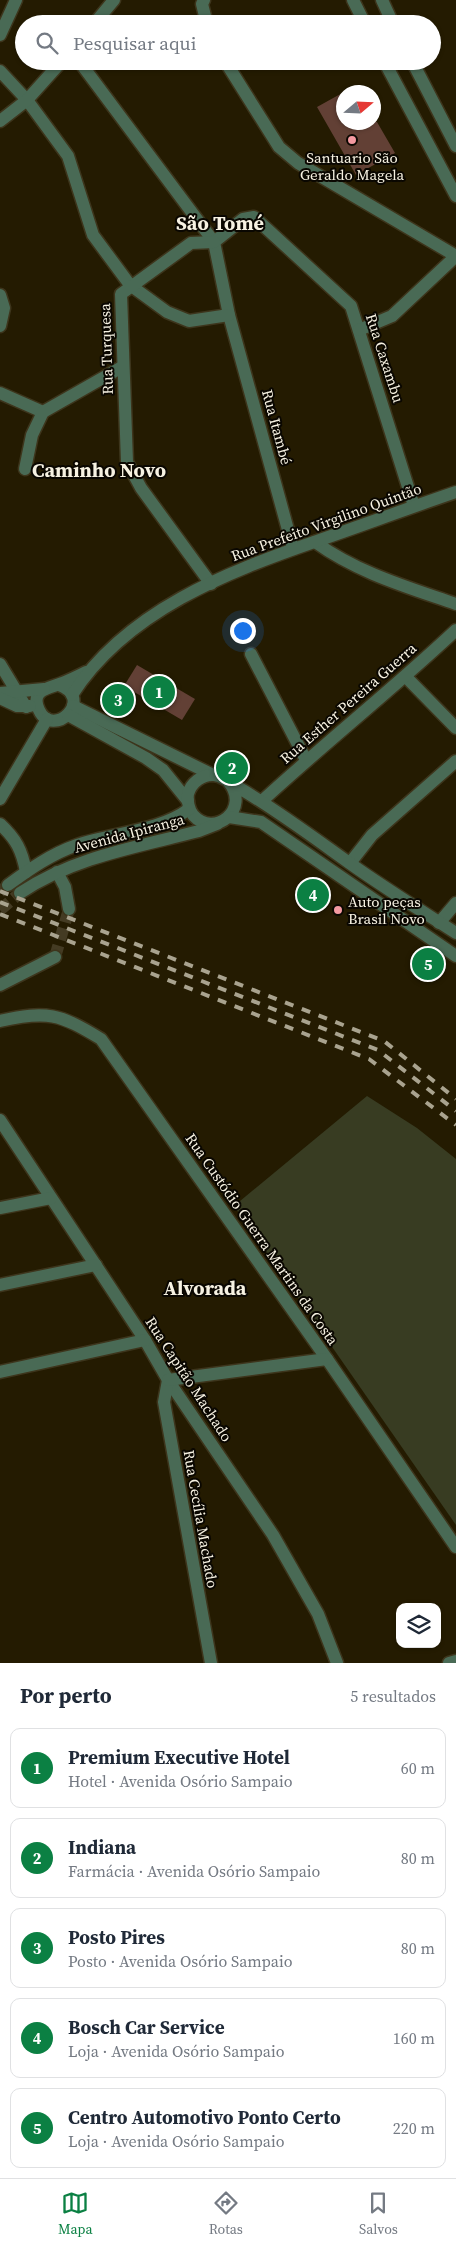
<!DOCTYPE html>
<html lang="pt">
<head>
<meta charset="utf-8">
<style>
	:root { --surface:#fff; --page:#f6f6f7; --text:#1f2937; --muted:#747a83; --line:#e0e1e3; --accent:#0b8043 }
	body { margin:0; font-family:"Source Serif 4",serif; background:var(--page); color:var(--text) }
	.controls { position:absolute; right:15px; bottom:15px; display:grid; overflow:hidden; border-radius:10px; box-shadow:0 1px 4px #0004 }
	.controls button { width:45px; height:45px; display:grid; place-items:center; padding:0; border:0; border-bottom:1px solid var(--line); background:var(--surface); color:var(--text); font:25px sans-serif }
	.compass { position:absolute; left:336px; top:85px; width:45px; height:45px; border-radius:50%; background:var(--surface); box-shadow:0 1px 4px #0004; rotate:71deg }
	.you { position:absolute; left:242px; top:630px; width:18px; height:18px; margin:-12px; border:4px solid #fff; border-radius:50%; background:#1a73e8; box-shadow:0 0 0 8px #1a73e833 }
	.badge { display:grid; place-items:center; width:32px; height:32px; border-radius:50%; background:var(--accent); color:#fff; font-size:16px; font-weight:700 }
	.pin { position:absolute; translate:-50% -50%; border:2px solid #fff; box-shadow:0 1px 5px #0006 }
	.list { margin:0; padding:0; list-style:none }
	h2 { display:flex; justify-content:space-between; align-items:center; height:65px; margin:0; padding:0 20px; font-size:21px }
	h2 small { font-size:16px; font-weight:400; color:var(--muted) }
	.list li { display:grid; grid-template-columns:32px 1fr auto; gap:15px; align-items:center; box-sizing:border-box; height:80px; margin:0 10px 10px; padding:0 10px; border:1px solid var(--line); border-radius:10px }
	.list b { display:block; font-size:19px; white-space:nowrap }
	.list p { margin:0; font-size:16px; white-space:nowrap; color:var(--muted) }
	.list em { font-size:16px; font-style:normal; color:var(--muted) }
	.icon { flex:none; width:28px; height:28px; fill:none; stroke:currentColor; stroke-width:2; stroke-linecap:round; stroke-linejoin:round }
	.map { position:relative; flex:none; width:456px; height:1663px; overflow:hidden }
	.search { position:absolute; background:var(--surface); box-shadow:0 1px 4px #0004; left:15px; right:15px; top:15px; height:55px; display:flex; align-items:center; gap:12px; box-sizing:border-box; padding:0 18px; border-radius:28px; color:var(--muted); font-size:19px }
	.sheet { height:515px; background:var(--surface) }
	nav { display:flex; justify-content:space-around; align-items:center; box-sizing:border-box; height:70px; border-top:1px solid var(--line); background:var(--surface); font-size:14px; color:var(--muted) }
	nav a { display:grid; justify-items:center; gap:2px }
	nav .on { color:var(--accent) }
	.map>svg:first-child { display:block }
	.green { fill:#383c22 }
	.building { fill:#624035 }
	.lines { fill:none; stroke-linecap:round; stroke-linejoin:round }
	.minor-tunnel { stroke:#443b23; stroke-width:12; stroke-dasharray:12 6; stroke-linecap:butt }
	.tertiary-tunnel { stroke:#443b23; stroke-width:12; stroke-dasharray:12 6; stroke-linecap:butt }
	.minor-casing { stroke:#3d351c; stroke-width:15 }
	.tertiary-casing { stroke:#3d351c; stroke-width:15 }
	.minor { stroke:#496a55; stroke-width:12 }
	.tertiary { stroke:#496a55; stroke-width:12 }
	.rail { stroke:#a9a38f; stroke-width:4; stroke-dasharray:9 9; stroke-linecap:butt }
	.poi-dot { fill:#f49aa1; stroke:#0a0701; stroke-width:2 }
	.labels { text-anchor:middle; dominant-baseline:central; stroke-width:4; stroke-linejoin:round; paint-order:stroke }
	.poi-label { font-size:15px; fill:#f7f2e2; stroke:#0a0701 }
	.street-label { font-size:15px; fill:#f7f2e2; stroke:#0a0701 }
	.district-label { font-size:20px; font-weight:bold; fill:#f7f2e2; stroke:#0a0701 }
</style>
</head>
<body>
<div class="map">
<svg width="456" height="1663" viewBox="0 0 456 1663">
	<rect width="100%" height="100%" fill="#241b01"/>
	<!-- green -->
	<polygon class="green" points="367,1096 417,1128 456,1159 456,1525 234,1206"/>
	<!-- building -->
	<g class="building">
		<polygon points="344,92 344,122 377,122 395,153 356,175 317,107"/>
		<polygon points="137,665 195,699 182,720 124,686"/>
	</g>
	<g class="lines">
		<!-- minor-tunnel -->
		<polyline class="minor-tunnel" points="55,957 69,909"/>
		<!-- tertiary-tunnel -->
		<g class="tertiary-tunnel">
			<polyline points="0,892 8,885"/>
			<polyline points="0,910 20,893"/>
		</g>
		<defs>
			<g id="minor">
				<polyline points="204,0 202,4 207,24"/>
				<polyline points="94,24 114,0"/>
				<polyline points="0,35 16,0"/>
				<polyline points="79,61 214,242 229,315 293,548"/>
				<polyline points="225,61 279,147 298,163 456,256"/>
				<polyline points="0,71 27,100 68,156 93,235 130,285 167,312 189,321 229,315"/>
				<polyline points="0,121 27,100 62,61"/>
				<polyline points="214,242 243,219 254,217 351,306 414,506"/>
				<polyline points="359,330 392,316 456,256"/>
				<polyline points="0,393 43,412"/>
				<polyline points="25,469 32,435 43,412 122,367"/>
				<path d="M315 542C358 573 407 587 456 604"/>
				<polyline points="211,584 141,488 127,462 121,294 191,243 214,242"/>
				<polyline points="251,654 306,760"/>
				<polyline points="406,677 456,728"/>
				<path d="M262 801C325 743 393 689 456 630"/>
				<polyline points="350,863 372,835 456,761"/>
				<polyline points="57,872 65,887 69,909"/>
				<polyline points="439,923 456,903"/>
				<polyline points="0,985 55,957"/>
				<path d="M0 1021C47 1010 60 1014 101 1039L327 1359 456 1547"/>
				<polyline points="0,1120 145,1340 168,1380 273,1535 318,1614 337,1663"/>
				<polyline points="0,1208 51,1198"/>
				<polyline points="0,1285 96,1265"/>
				<polyline points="0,1372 145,1340"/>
				<polyline points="168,1380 164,1402 211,1663"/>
				<polyline points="168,1380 327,1359"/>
				<polyline points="449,1663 456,1661"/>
			</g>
			<g id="tertiary">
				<polyline points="353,0 365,24"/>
				<polyline points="382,0 393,24"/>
				<polyline points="384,61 456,196"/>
				<polyline points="412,61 456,146"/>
				<polyline points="0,295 4,308 0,326"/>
				<polyline points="0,664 26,707"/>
				<path d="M59 685C96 699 53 740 39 710 29 689 51 688 62 683 70 680 78 676 86 672"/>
				<polyline points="0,693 44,689"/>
				<path d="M72 695C126 611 227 572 317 541 363 525 409 508 456 492"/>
				<polyline points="0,698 17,706 30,706"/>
				<polyline points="73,706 213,775"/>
				<polyline points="68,715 146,758 163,770 188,801"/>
				<path d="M228 781C252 809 214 839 193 815 189 810 187 801 188 794 191 783 202 774 214 775 223 776 233 784 241 789 278 811 313 837 348 862 383 887 420 910 456 933"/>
				<polyline points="0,799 47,719"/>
				<polyline points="229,817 261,822 456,956"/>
				<path d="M0 824C16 839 22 850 26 872"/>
				<path d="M8 885C30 869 51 854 77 845 112 833 160 831 189 809"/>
				<path d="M20 893C74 857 137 847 199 831L217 824"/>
			</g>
		</defs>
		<!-- minor casing -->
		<use href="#minor" class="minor-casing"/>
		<!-- tertiary casing -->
		<use href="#tertiary" class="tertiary-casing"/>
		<!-- minor -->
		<use href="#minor" class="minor"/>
		<!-- tertiary -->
		<use href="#tertiary" class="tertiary"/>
		<!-- rail -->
		<g class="rail">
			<polyline points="0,891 384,1041 456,1099"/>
			<polyline points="0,902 378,1050 456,1111"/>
			<polyline points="0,914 369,1059 456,1125"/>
		</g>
	</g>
	<!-- markers -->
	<g class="poi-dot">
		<circle cx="352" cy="140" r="5"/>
		<circle cx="338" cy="910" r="5"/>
	</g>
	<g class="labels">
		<!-- poi labels -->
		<g class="poi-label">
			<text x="352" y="157">Santuario São<tspan x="352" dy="17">Geraldo Magela</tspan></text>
			<text x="348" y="901" text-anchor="start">Auto peças<tspan x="348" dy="17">Brasil Novo</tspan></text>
		</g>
		<!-- street labels -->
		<g class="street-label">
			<text transform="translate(106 349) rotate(-92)">Rua Turquesa</text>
			<text transform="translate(385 358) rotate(72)">Rua Caxambu</text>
			<text transform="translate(277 427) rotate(75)">Rua Itambé</text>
			<text transform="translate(326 522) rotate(-20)">Rua Prefeito Virgilino Quintão</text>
			<text transform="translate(348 703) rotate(-41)">Rua Esther Pereira Guerra</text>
			<text transform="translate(129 833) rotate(-15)">Avenida Ipiranga</text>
			<text transform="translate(262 1239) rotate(55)">Rua Custódio Guerra Martins da Costa</text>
			<text transform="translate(189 1379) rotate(57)">Rua Capitão Machado</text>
			<text transform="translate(201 1519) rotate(80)">Rua Cecília Machado</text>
		</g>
		<!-- district labels -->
		<g class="district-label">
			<text x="220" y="223">São Tomé</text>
			<text x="99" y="470">Caminho Novo</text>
			<text x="205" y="1288">Alvorada</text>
		</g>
	</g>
</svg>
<div class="controls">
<button><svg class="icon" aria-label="layers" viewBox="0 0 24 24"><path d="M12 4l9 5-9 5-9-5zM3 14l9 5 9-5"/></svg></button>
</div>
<svg class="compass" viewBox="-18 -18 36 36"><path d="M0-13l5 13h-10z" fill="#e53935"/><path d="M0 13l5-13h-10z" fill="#747a83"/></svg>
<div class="you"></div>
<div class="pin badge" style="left:159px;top:692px">1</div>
<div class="pin badge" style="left:232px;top:768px">2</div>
<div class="pin badge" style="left:118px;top:700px">3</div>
<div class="pin badge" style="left:313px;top:895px">4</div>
<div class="pin badge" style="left:428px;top:964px">5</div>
<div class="search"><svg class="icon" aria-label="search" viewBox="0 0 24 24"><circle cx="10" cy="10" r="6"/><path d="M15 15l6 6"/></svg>Pesquisar aqui</div>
</div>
<section class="sheet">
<h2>Por perto<small>5 resultados</small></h2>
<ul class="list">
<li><span class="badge">1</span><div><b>Premium Executive Hotel</b><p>Hotel · Avenida Osório Sampaio</p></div><em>60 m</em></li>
<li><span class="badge">2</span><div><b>Indiana</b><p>Farmácia · Avenida Osório Sampaio</p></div><em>80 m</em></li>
<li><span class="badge">3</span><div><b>Posto Pires</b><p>Posto · Avenida Osório Sampaio</p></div><em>80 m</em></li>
<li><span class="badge">4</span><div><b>Bosch Car Service</b><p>Loja · Avenida Osório Sampaio</p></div><em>160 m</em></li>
<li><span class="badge">5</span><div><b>Centro Automotivo Ponto Certo</b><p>Loja · Avenida Osório Sampaio</p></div><em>220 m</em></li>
</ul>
</section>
<nav>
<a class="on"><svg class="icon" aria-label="map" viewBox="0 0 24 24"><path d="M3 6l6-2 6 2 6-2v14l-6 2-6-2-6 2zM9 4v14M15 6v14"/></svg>Mapa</a>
<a><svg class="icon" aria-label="directions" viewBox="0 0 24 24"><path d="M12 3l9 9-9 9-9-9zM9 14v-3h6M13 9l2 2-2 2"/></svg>Rotas</a>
<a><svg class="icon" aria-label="saved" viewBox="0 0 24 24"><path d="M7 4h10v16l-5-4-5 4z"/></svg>Salvos</a>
</nav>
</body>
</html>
